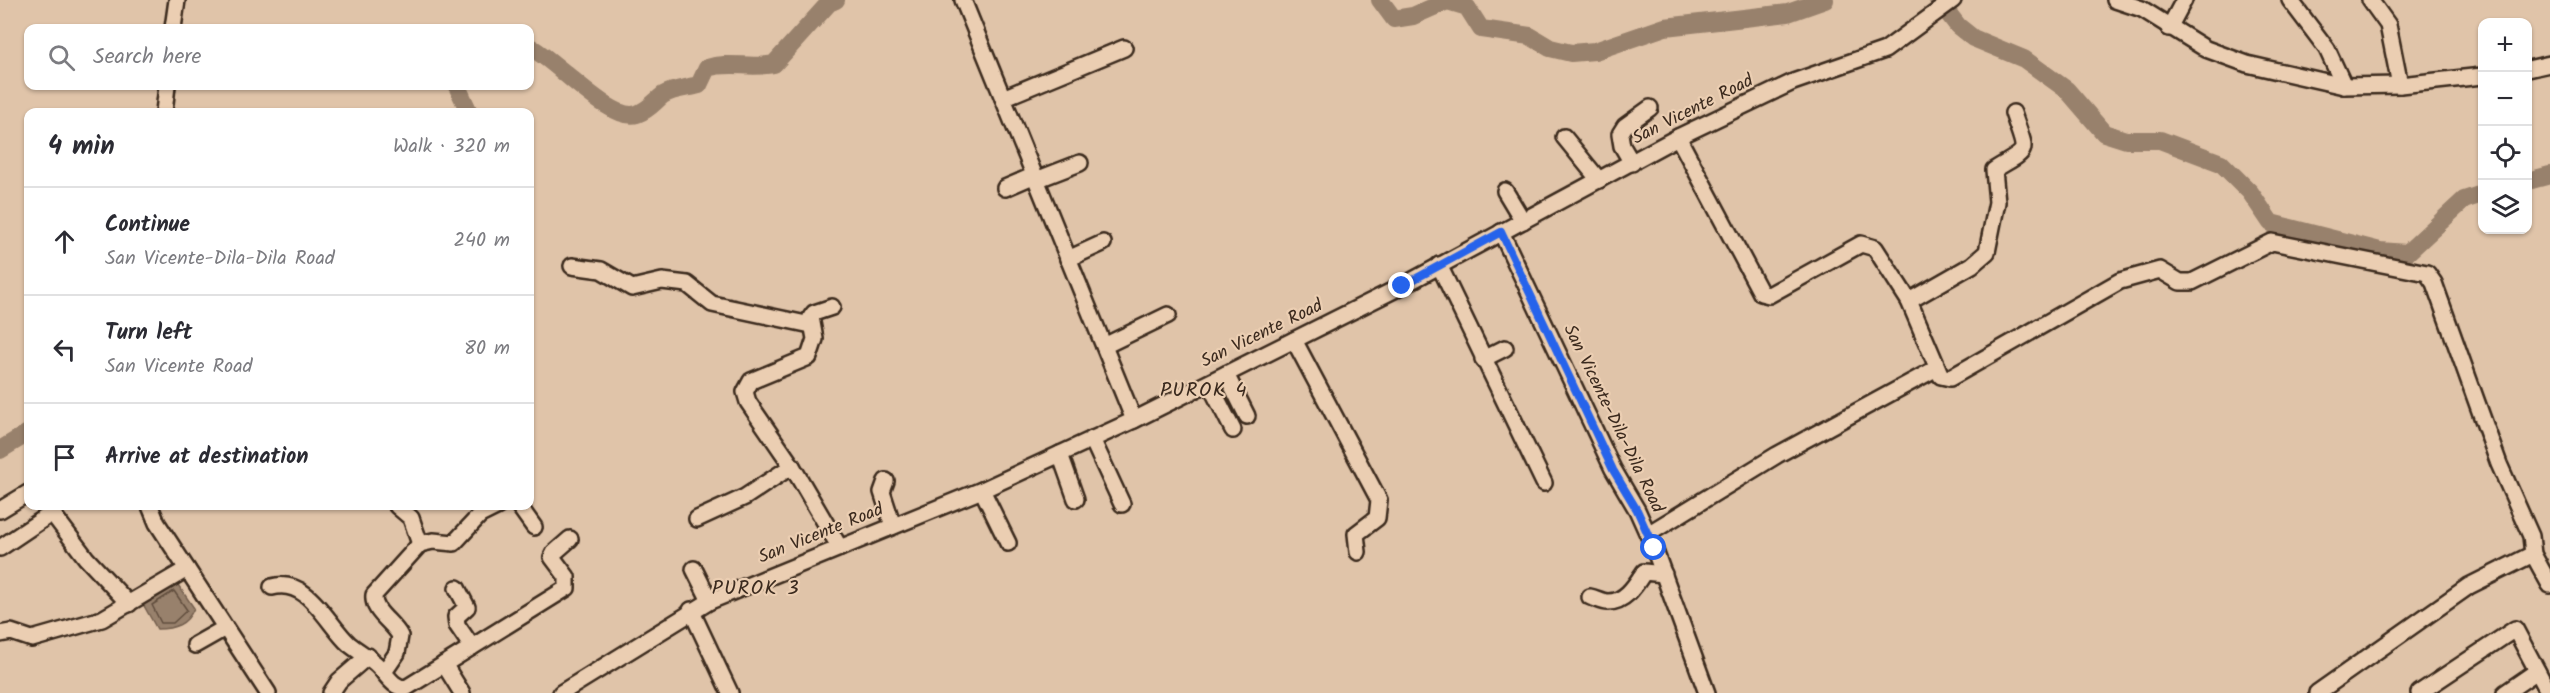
<!DOCTYPE html>
<html lang="en">
<head>
<meta charset="utf-8">
<style>
	:root { --surface:#fff; --page:#f2f2f3; --text:#2b2b33; --muted:#7c7c81; --line:#e1e1e2 }
	body { margin:0; font-family:Kalam,sans-serif; background:var(--page); color:var(--text) }
	.controls { position:absolute; right:18px; top:18px; display:grid; overflow:hidden; border-radius:12px; box-shadow:0 2px 4px #0004 }
	.controls button { width:54px; height:54px; display:grid; place-items:center; padding:0; border:0; border-bottom:2px solid var(--line); background:var(--surface); color:var(--text); font:30px sans-serif }
	.stop { position:absolute; width:18px; height:18px; margin:-14px; border:4px solid #2563eb; border-radius:50%; background:#fff }
	.stop.end { background:#2563eb; border-color:#fff; box-shadow:0 2px 6px #0008 }
	.list { margin:0; padding:0; list-style:none }
	h2 { display:flex; justify-content:space-between; align-items:center; height:78px; margin:0; padding:0 24px; font-size:26px }
	h2 small { font-size:20px; font-weight:400; color:var(--muted) }
	.list li { display:grid; grid-template-columns:39px 1fr auto; gap:18px; align-items:center; box-sizing:border-box; height:108px; padding:0 24px; border-top:2px solid var(--line) }
	.list b { display:block; font-size:22px; white-space:nowrap }
	.list p { margin:0; font-size:20px; white-space:nowrap; color:var(--muted) }
	.list em { font-size:20px; font-style:normal; color:var(--muted) }
	.icon { flex:none; width:33px; height:33px; fill:none; stroke:currentColor; stroke-width:2; stroke-linecap:round; stroke-linejoin:round }
	.map { position:relative; flex:none; width:2550px; height:693px; overflow:hidden }
	.search { position:absolute; background:var(--surface); box-shadow:0 2px 4px #0004; left:24px; top:24px; width:510px; height:66px; display:flex; align-items:center; gap:15px; box-sizing:border-box; padding:0 21px; border-radius:12px; color:var(--muted); font-size:22px }
	.panel { position:absolute; background:var(--surface); box-shadow:0 2px 4px #0004; left:24px; top:108px; width:510px; height:402px; border-radius:12px }
	.map>svg:first-child { display:block }
	.water { fill:#98816c; stroke:#735e4d; stroke-width:1.5 }
	.lines { fill:none; stroke-linecap:round; stroke-linejoin:round }
	.shore { stroke:#604d3d; stroke-width:1.5 }
	.river { stroke:#98816c; stroke-width:18 }
	.minor-casing { stroke:#3b2a1e; stroke-width:20 }
	.minor { stroke:#ebceb2; stroke-width:15 }
	.route { stroke:#2563eb; stroke-width:8 }
	.labels { text-anchor:middle; dominant-baseline:central; stroke-width:4.5; stroke-linejoin:round; paint-order:stroke }
	.street-label { font-size:18px; fill:#3b2a1e; stroke:#ebceb2 }
	.neighbourhood-label { font-size:20px; letter-spacing:1.5px; fill:#3b2a1e; stroke:#ebceb2 }
</style>
</head>
<body>
<div class="map">
<svg width="2550" height="693" viewBox="0 0 2550 693">
	<rect width="100%" height="100%" fill="#e0c4a9"/>
	<filter id="ink" filterUnits="userSpaceOnUse"><feTurbulence type="fractalNoise" baseFrequency=".0167" numOctaves="2"/><feDisplacementMap in="SourceGraphic" scale="12" xChannelSelector="R" yChannelSelector="G"/><feConvolveMatrix kernelMatrix="1 2 1 2 8 2 1 2 1" color-interpolation-filters="sRGB"/></filter>
	<g filter="url(#ink)">
		<!-- water -->
		<path class="water" d="M176 582 194 608C187 625 174 629 157 629L143 604Z"/>
		<g class="lines">
			<!-- shore -->
			<polygon class="shore" points="174,591 187,610 173,623 161,623 152,605"/>
			<!-- river -->
			<g class="river">
				<polyline points="1380,0 1394,19 1413,16 1447,1 1467,7 1481,29 1530,36 1550,48 1571,53 1595,51 1665,27 1788,13 1825,0"/>
				<polyline points="1938,0 1958,26 1973,38 2024,59 2067,90 2104,133 2126,140 2160,140 2221,163 2250,192 2271,223 2380,251 2407,253 2464,200 2482,194"/>
				<path d="M530 47C555 59 611 123 637 114 649 110 654 102 663 95 672 89 688 88 699 85L707 68C729 61 751 69 774 64L829 3 836 0"/>
				<polyline points="457,86 469,112"/>
				<polyline points="2528,181 2550,175"/>
				<polyline points="0,450 28,433"/>
			</g>
			<defs>
				<g id="minor">
					<polyline points="963,0 1134,420"/>
					<polyline points="2115,0 2142,9 2206,49 2247,64 2344,86 2400,85 2482,76"/>
					<polyline points="2290,0 2327,49 2344,86"/>
					<polyline points="2370,0 2388,25 2400,85"/>
					<polyline points="173,28 177,0"/>
					<polyline points="2169,28 2184,0"/>
					<polyline points="2528,69 2550,64"/>
					<polyline points="1003,98 1124,48"/>
					<polyline points="164,112 167,86"/>
					<polyline points="1564,137 1599,180"/>
					<polyline points="1678,137 1761,293 1769,295 1861,244 1875,248 1909,301 1941,376 1950,378 2120,281 2160,270 2180,282 2192,282 2272,242 2427,273 2434,283 2499,464 2531,536 2533,554 2550,585"/>
					<polyline points="1632,163 1622,146 1620,134 1625,126 1650,108"/>
					<polyline points="1036,180 1080,163"/>
					<polyline points="1005,188 1035,175"/>
					<polyline points="1505,191 1523,221"/>
					<polyline points="1501,232 1613,469 1637,510 1654,548 1707,693"/>
					<polyline points="1068,259 1103,243"/>
					<polyline points="1439,265 1544,483"/>
					<polyline points="572,266 601,270 632,288 662,281 687,284 712,304 811,325"/>
					<path d="M1909 301 1972 265 1987 252 1997 202 1994 170C2031 147 2027 156 2013 113"/>
					<polyline points="832,307 814,313 811,317 815,339 809,357 751,381 745,392 748,402 792,466 840,548"/>
					<polyline points="1294,340 1379,500 1377,518 1356,534 1358,552"/>
					<polyline points="1104,346 1168,315"/>
					<polyline points="1483,359 1505,348"/>
					<polyline points="1226,374 1247,416"/>
					<polyline points="1209,383 1233,430"/>
					<polyline points="1092,439 1122,504"/>
					<polyline points="1060,454 1076,499"/>
					<polyline points="886,481 882,492 893,526"/>
					<polyline points="982,490 1008,543"/>
					<polyline points="150,506 157,523 268,693"/>
					<polyline points="397,506 411,518 420,544"/>
					<polyline points="519,506 534,527"/>
					<polyline points="0,510 28,493"/>
					<polyline points="697,519 745,497 792,466"/>
					<polyline points="1648,534 1777,455 1937,368"/>
					<polyline points="0,548 52,513 86,558 129,604"/>
					<polyline points="694,569 710,601"/>
					<path d="M272 587C308 577 327 624 349 644 359 652 369 657 378 666 387 675 393 688 406 688L567 588V577L552 557 554 553 570 539"/>
					<polyline points="457,588 467,607 456,617 457,625 472,647"/>
					<path d="M1590 597C1596 598 1602 602 1608 602 1626 602 1636 584 1644 572L1664 574"/>
					<polyline points="691,610 730,693"/>
					<polyline points="0,634 11,632 32,639 102,619 187,569"/>
					<polyline points="195,645 225,628"/>
					<polyline points="444,664 462,693"/>
					<path d="M384 672 397 653 400 636C393 622 372 612 374 595L420 544 433 541 454 543 480 515 498 506"/>
					<polyline points="331,693 339,681 368,656"/>
					<polyline points="561,693 710,601 982,490 1134,420 1402,286 1678,137 1793,82 1885,50 1953,0"/>
					<polyline points="2317,693 2469,586 2533,554"/>
					<polyline points="2419,693 2515,629 2549,693"/>
					<polyline points="2505,693 2537,671"/>
				</g>
			</defs>
			<!-- minor casing -->
			<use href="#minor" class="minor-casing"/>
			<!-- minor -->
			<use href="#minor" class="minor"/>
		</g>
	</g>
	<g class="lines" filter="url(#ink)">
		<!-- route -->
		<polyline class="route" points="1402,286 1501,232 1613,470 1637,510 1654,548"/>
	</g>
	<g class="labels">
		<!-- street labels -->
		<g class="street-label">
			<text transform="translate(1693 110) rotate(-27)">San Vicente Road</text>
			<text transform="translate(1262 334) rotate(-26)">San Vicente Road</text>
			<text transform="translate(1613 419) rotate(64)">San Vicente-Dila-Dila Road</text>
			<text transform="translate(821 534) rotate(-22)">San Vicente Road</text>
		</g>
		<!-- neighbourhood labels -->
		<g class="neighbourhood-label">
			<text x="1204" y="391">PUROK 4</text>
			<text x="756" y="589">PUROK 3</text>
		</g>
	</g>
</svg>
<div class="controls">
<button>+</button>
<button>−</button>
<button><svg class="icon" aria-label="locate" viewBox="0 0 24 24"><circle cx="12" cy="12" r="6"/><path d="M12 2v4M12 18v4M2 12h4M18 12h4"/></svg></button>
<button><svg class="icon" aria-label="layers" viewBox="0 0 24 24"><path d="M12 4l9 5-9 5-9-5zM3 14l9 5 9-5"/></svg></button>
</div>
<div class="stop" style="left:1654px;top:548px"></div>
<div class="stop end" style="left:1402px;top:286px"></div>
<div class="search"><svg class="icon" aria-label="search" viewBox="0 0 24 24"><circle cx="10" cy="10" r="6"/><path d="M15 15l6 6"/></svg>Search here</div>
<section class="panel">
<h2>4 min<small>Walk · 320 m</small></h2>
<ul class="list">
<li><svg class="icon" aria-label="ahead" viewBox="0 0 24 24"><path d="M12 20V5M6 11l6-6 6 6"/></svg><div><b>Continue</b><p>San Vicente-Dila-Dila Road</p></div><em>240 m</em></li>
<li><svg class="icon" aria-label="left" viewBox="0 0 24 24"><path d="M17 20v-9H6M10 6l-5 5 5 5"/></svg><div><b>Turn left</b><p>San Vicente Road</p></div><em>80 m</em></li>
<li><svg class="icon" aria-label="arrive" viewBox="0 0 24 24"><path d="M6 21V4h12l-3 4 3 4H6"/></svg><div><b>Arrive at destination</b></div></li>
</ul>
</section>
</div>
</body>
</html>
